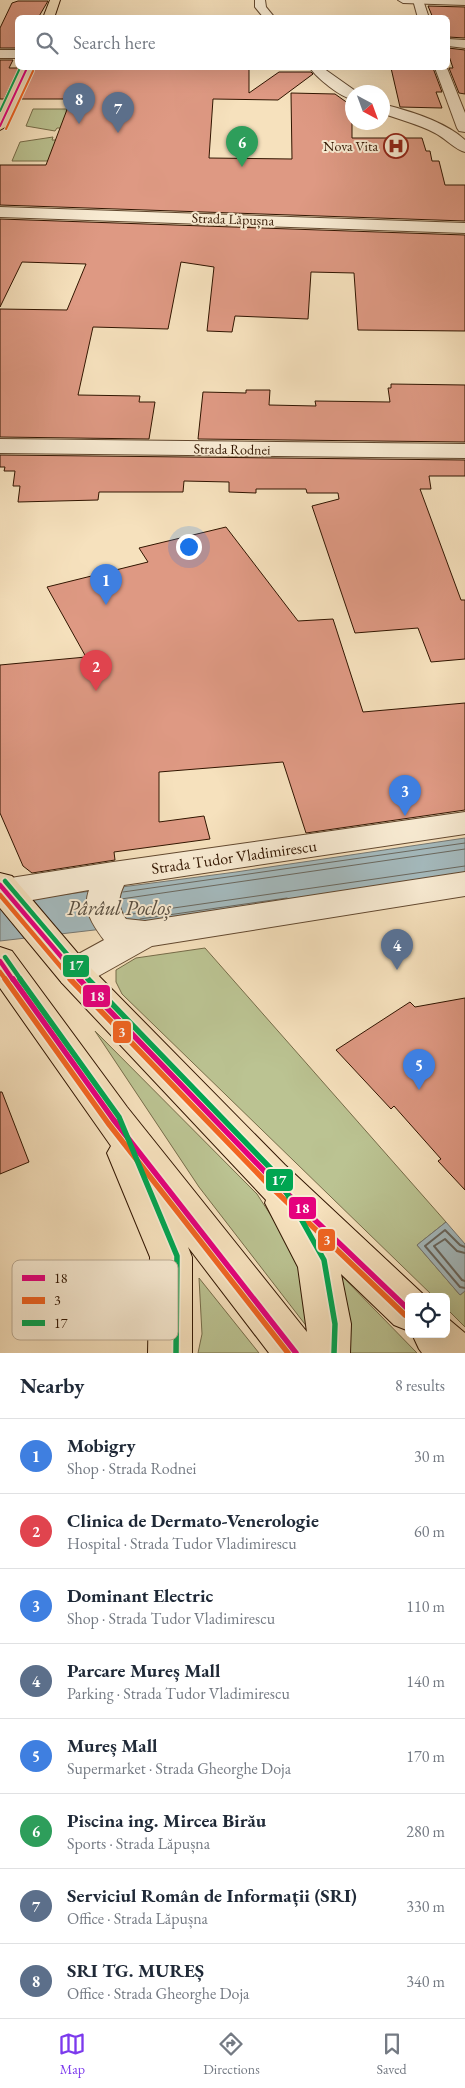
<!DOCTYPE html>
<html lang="en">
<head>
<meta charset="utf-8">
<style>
	:root { --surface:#fff; --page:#f6f6f7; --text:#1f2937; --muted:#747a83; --line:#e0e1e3; --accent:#7c3aed }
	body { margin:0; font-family:"EB Garamond",serif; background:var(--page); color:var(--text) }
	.controls { position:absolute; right:15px; bottom:15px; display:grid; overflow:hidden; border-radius:8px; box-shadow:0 5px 20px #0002 }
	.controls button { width:45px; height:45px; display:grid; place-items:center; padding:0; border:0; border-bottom:1px solid var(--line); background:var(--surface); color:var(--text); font:25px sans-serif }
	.compass { position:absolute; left:345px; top:85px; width:45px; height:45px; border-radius:50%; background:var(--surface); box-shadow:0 5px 20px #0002; rotate:139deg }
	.you { position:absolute; left:188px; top:546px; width:18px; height:18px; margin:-12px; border:4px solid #fff; border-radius:50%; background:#1a73e8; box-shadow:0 0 0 8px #1a73e833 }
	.badge { display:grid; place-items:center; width:32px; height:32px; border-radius:50%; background:var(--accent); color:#fff; font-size:16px; font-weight:700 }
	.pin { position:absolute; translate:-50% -41px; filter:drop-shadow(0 1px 2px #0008) }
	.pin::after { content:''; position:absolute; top:26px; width:18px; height:15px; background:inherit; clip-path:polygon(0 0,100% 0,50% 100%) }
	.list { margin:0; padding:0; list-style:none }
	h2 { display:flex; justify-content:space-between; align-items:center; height:65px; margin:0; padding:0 20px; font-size:21px }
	h2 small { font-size:16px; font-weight:400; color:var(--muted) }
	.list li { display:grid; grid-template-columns:32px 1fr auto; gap:15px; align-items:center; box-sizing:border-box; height:75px; padding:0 20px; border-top:1px solid var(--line) }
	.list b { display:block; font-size:19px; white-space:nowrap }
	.list p { margin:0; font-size:16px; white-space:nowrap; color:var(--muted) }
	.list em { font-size:16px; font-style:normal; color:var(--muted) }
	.icon { flex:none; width:28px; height:28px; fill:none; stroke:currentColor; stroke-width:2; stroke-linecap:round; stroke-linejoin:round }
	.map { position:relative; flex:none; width:465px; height:1353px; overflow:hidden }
	.search { position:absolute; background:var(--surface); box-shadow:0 5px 20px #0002; left:15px; right:15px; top:15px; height:55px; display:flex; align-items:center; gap:12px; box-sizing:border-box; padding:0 18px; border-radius:8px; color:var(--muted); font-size:19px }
	.sheet { height:665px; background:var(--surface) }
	nav { display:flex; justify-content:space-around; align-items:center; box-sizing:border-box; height:70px; border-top:1px solid var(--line); background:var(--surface); font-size:14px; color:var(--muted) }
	nav a { display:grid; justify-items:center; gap:2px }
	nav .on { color:var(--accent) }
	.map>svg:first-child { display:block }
	.green { fill:#bbc392; stroke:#766c49 }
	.water { fill:#a4babe; stroke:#767872 }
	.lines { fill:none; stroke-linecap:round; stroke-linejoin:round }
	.shore-far1 { stroke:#6a685f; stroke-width:1 }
	.shore { stroke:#6a685f; stroke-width:2 }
	.building { fill:#de9983; stroke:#311500 }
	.minor-casing { stroke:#62482f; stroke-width:2 }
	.tertiary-casing { stroke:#62482f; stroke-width:2 }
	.primary-casing { stroke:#311500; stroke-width:2 }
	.minor { fill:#f9ecd4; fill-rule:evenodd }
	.tertiary { fill:#f9ecd4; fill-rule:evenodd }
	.primary { fill:#f6e1bd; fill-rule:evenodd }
	.bus-1-far2-casing { stroke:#f9ecd4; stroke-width:4 }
	.bus-1-far1-casing { stroke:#f9ecd4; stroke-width:8 }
	.bus-1-casing { stroke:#f9ecd4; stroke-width:9 }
	.bus-2-far2-casing { stroke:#f9ecd4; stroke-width:4 }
	.bus-2-far1-casing { stroke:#f9ecd4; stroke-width:8 }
	.bus-2-casing { stroke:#f9ecd4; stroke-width:9 }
	.bus-3-far2-casing { stroke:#f9ecd4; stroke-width:4 }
	.bus-3-far1-casing { stroke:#f9ecd4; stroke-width:8 }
	.bus-3-casing { stroke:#f9ecd4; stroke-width:9 }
	.bus-1-far2 { stroke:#e5007d; stroke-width:2 }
	.bus-1-far1 { stroke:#e5007d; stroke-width:4.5 }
	.bus-1 { stroke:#e5007d; stroke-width:5.5 }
	.bus-2-far2 { stroke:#f26522; stroke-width:2 }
	.bus-2-far1 { stroke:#f26522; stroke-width:4.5 }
	.bus-2 { stroke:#f26522; stroke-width:5.5 }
	.bus-3-far2 { stroke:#00a651; stroke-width:2 }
	.bus-3-far1 { stroke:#00a651; stroke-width:4.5 }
	.bus-3 { stroke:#00a651; stroke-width:5.5 }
	.labels { text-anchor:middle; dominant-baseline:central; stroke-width:4; stroke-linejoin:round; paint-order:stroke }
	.far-poi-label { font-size:14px; fill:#311500; stroke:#f9ecd4; text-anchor:end }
	.far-street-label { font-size:14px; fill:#311500; stroke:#f9ecd4 }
	.street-label { font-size:16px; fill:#311500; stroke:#f9ecd4 }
	.near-water-label { font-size:21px; font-style:italic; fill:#594f42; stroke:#f9ecd4 }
	.key { fill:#f9ecd4; stroke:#bdac94; stroke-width:1 }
	.key-label { font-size:14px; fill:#311500 }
	.line-badge { stroke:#f9ecd4; stroke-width:2 }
	.badge-label { font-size:14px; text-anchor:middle; font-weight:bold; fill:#fff }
</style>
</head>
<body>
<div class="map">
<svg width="465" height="1353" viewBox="0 0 465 1353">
	<rect width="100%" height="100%" fill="#f6e1bd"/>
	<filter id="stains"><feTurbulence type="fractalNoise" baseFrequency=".004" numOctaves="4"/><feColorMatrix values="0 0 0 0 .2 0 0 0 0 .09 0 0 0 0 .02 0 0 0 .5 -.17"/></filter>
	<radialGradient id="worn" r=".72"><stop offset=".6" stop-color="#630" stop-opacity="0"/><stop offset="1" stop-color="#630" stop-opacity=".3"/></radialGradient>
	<!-- green -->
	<g class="green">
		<polygon points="33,109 70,109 63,128 57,128 55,131 26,126"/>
		<polygon points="53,137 52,140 59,140 51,161 12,161 20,142"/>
		<polygon points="205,948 446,1222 417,1245 460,1295 465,1291 465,1327 446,1308 446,1297 434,1297 122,994 116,982 116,970 136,958"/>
		<polygon points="95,1031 257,1194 300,1260 311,1332 199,1187"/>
		<polygon points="341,1275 417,1353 344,1353"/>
		<polygon points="199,1278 259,1353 198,1353 202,1334"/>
	</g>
	<!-- water -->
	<g class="water">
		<polygon points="465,838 465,877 163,922 0,941 0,903 236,872"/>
		<polygon points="446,1222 465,1244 465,1291 460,1295 417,1245"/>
	</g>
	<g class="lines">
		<!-- shore-far1 -->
		<g class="shore-far1">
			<polyline points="123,892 465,843"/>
			<polyline points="121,899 465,849"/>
			<polyline points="125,915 465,866"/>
			<polyline points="140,919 287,898"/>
		</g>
		<!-- shore -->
		<g class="shore">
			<polyline points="465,1247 460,1245 445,1230 425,1246 460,1287 465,1288"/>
			<polyline points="465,1253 457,1251 445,1239 434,1246 462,1280 465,1281"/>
		</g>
	</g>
	<!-- building -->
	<g class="building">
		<polygon points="18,1 48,1 38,18 18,18 18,48 0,48 0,28 12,3"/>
		<polygon points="428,6 465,7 465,38 448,37 448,18 433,18"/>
		<polygon points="448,48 465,50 465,94 459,93 449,68 453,68 448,53"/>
		<polygon points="0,60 13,60 9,68 19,68 4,99 0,99"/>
		<polygon points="35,68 249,68 249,93 279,72 311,72 313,74 278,100 213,99 209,158 292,159 291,93 335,94 352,106 352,138 422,138 426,151 430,151 432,161 439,161 445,185 465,185 465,221 0,205 0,165 46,165 71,99 21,99"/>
		<polygon points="391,68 433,68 442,92 436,92 442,108 400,107"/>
		<polygon points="0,219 465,235 465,331 358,330 354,273 311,272 308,319 235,316 232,332 207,331 214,267 181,262 168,329 93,327 78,395 140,396 139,402 155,402 149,439 0,437 0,309 67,310 86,264 22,262 0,307"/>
		<polygon points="391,384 465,385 465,442 198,439 203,392 246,393 246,390 270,390 269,405 316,406 315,401 390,402 388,388 391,388"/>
		<polygon points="0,455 465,460 465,476 429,476 431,489 420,489 461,600 465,600 465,659 431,662 418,628 355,633 312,506 339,499 338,493 307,493 306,489 256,489 256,493 229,492 229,482 184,481 183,492 99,492 98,500 18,502 20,486 13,486 15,471 4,471 5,467 0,467"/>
		<polygon points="226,527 298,621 333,619 363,712 465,703 465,810 306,833 283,762 159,772 159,822 204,816 210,839 114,852 115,860 32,873 23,866 0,813 0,665 86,657 47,587 148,562 139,548"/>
		<polygon points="465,998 465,1190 438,1161 441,1159 394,1106 391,1109 336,1050 410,1002 415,1007"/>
		<polygon points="0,1092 2,1092 29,1162 0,1174"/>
	</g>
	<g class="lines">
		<defs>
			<g id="minor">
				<polygon points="398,0 465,0 465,5 403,3"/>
				<polygon points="448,39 465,40 465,48 448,46"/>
				<rect x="0" y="50" width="18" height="8"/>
				<polygon points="0,207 465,223 465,233 0,217"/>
				<polygon points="0,439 465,444 465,458 0,453"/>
				<path d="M465 812V834L124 885C118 898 117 907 126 919L145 921 465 872V896L152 946 86 983 74 987 62 983 57 973 62 963 104 940C93 925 82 910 89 890L4 905 0 903V881L4 879 113 862Z"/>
			</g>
			<g id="tertiary">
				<polygon points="255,0 265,0 266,7 275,18 264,18 255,7"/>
				<polygon points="413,0 423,0 429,18 418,18"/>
				<path d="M310 68H323L357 92H352V99C340 97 317 78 310 68Z"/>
				<polygon points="435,68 447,68 465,113 465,132 459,131 457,128"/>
				<path d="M382 104C407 110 446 122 465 140V152C456 150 445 138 435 133 418 124 400 120 382 113Z"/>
			</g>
			<g id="primary">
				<polygon points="50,0 60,0 54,18 43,18"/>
				<polygon points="21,68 33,68 7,126 0,130 0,111"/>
				<polygon points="0,873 12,876 86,963 285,1165 424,1295 425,1297 409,1297 409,1331 394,1325 341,1274 351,1324 350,1353 269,1353 188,1247 192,1257 192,1353 148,1353 150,1257 107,1153 111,1146 0,988 0,947 12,951 127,1107 307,1332 298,1267 265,1203 266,1200 62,983 0,908"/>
				<polygon points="446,1317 465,1333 465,1353 422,1353 419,1349 412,1334 446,1334"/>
			</g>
		</defs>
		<!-- minor casing -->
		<use href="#minor" class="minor-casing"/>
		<!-- tertiary casing -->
		<use href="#tertiary" class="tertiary-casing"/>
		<!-- primary casing -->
		<use href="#primary" class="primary-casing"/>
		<!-- minor -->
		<use href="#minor" class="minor"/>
		<!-- tertiary -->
		<use href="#tertiary" class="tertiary"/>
		<!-- primary -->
		<use href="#primary" class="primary"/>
		<defs>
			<polyline id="bus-1-far2" points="0,126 27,68"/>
			<g id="bus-1-far1">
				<polyline points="0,885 81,980"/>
				<polyline points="0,961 13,980"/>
			</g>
			<g id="bus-1">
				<polyline points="13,979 113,1119 296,1353"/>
				<polyline points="79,979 271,1178 409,1310"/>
			</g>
			<polyline id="bus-2-far2" points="6,129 33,71"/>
			<g id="bus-2-far1">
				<polyline points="0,895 72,980"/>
				<polyline points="0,972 6,980"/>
			</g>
			<g id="bus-2">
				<polyline points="5,979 108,1123 288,1353"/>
				<polyline points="70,979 266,1182 405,1315"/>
			</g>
			<polyline id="bus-3-far2" points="0,111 20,68"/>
			<g id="bus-3-far1">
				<polyline points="5,881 89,980"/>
				<polyline points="5,957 21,980"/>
			</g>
			<g id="bus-3">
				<polyline points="20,979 119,1117 177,1256 176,1353"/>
				<polyline points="88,979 276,1174 324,1260 335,1324 334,1353"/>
			</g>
		</defs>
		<!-- bus-1-far2 casing -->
		<use href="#bus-1-far2" class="bus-1-far2-casing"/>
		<!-- bus-1-far1 casing -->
		<use href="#bus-1-far1" class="bus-1-far1-casing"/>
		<!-- bus-1 casing -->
		<use href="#bus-1" class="bus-1-casing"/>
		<!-- bus-2-far2 casing -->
		<use href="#bus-2-far2" class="bus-2-far2-casing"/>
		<!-- bus-2-far1 casing -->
		<use href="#bus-2-far1" class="bus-2-far1-casing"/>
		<!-- bus-2 casing -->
		<use href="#bus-2" class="bus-2-casing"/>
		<!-- bus-3-far2 casing -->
		<use href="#bus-3-far2" class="bus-3-far2-casing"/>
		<!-- bus-3-far1 casing -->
		<use href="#bus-3-far1" class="bus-3-far1-casing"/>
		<!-- bus-3 casing -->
		<use href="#bus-3" class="bus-3-casing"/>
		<!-- bus-1-far2 -->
		<use href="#bus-1-far2" class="bus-1-far2"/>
		<!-- bus-1-far1 -->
		<use href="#bus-1-far1" class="bus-1-far1"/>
		<!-- bus-1 -->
		<use href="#bus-1" class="bus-1"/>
		<!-- bus-2-far2 -->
		<use href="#bus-2-far2" class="bus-2-far2"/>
		<!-- bus-2-far1 -->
		<use href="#bus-2-far1" class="bus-2-far1"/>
		<!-- bus-2 -->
		<use href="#bus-2" class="bus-2"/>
		<!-- bus-3-far2 -->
		<use href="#bus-3-far2" class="bus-3-far2"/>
		<!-- bus-3-far1 -->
		<use href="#bus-3-far1" class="bus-3-far1"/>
		<!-- bus-3 -->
		<use href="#bus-3" class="bus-3"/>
	</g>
	<!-- icons -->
	<defs>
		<symbol id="hospital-ring" viewBox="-11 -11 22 22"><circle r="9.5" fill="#f9ecd4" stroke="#8f2418" stroke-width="1.5"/><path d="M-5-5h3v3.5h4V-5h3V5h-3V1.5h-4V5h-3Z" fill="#8f2418"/></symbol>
	</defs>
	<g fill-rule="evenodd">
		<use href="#hospital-ring" x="382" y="132" width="28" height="28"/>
	</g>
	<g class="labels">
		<!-- far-poi labels -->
		<g class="far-poi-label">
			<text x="378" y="146">Nova Vita</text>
		</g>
		<!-- far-street labels -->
		<g class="far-street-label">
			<text transform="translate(233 219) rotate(2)">Strada Lăpușna</text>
			<text transform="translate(232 449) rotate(1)">Strada Rodnei</text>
		</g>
		<!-- street labels -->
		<g class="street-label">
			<text transform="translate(234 857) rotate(-8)">Strada Tudor Vladimirescu</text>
		</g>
		<!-- near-water labels -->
		<g class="near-water-label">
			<text x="119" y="907">Pârâul Pocloș</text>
		</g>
	</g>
	<!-- legend -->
	<rect x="12" y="1260" width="166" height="80" rx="8" class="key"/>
	<rect x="22" y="1275" width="23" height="6" fill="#e5007d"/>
	<rect x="22" y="1297" width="23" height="7" fill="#f26522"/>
	<rect x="22" y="1320" width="23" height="6" fill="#00a651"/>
	<g class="key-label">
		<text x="54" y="1283">18</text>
		<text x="54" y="1305">3</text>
		<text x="54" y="1328">17</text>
	</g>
	<g class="line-badge">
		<rect x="62" y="954" width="28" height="24" rx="5" fill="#00a651"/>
		<rect x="82" y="984" width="29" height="24" rx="5" fill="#e5007d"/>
		<rect x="112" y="1020" width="20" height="24" rx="5" fill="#f26522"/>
		<rect x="265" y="1168" width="29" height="24" rx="5" fill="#00a651"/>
		<rect x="288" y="1196" width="29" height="24" rx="5" fill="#e5007d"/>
		<rect x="317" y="1228" width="19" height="24" rx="5" fill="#f26522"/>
	</g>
	<g class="badge-label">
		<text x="76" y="970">17</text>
		<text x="97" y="1001">18</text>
		<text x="122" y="1037">3</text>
		<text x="279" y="1185">17</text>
		<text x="302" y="1213">18</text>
		<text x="327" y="1245">3</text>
	</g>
	<rect width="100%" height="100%" filter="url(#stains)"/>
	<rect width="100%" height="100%" fill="url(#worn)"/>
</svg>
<div class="controls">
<button><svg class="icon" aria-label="locate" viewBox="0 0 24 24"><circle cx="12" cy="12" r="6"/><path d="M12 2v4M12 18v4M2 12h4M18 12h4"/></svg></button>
</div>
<svg class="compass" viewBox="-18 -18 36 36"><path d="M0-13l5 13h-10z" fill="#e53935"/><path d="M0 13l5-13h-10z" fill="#747a83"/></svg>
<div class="you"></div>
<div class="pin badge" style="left:106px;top:605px;background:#3f7fe0">1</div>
<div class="pin badge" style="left:96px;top:691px;background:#e0444e">2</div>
<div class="pin badge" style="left:405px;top:816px;background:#3f7fe0">3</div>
<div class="pin badge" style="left:397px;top:970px;background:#5c6f8a">4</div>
<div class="pin badge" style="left:419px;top:1090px;background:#3f7fe0">5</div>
<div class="pin badge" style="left:242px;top:167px;background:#2e9e5b">6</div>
<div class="pin badge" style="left:118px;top:133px;background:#5c6f8a">7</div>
<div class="pin badge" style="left:79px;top:124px;background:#5c6f8a">8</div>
<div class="search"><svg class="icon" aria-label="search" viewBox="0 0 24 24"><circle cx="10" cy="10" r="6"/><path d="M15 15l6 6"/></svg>Search here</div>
</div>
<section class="sheet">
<h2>Nearby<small>8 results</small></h2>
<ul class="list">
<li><span class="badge" style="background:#3f7fe0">1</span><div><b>Mobigry</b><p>Shop · Strada Rodnei</p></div><em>30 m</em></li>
<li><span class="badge" style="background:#e0444e">2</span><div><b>Clinica de Dermato-Venerologie</b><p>Hospital · Strada Tudor Vladimirescu</p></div><em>60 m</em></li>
<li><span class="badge" style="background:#3f7fe0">3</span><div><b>Dominant Electric</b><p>Shop · Strada Tudor Vladimirescu</p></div><em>110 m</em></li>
<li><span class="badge" style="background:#5c6f8a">4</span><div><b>Parcare Mureș Mall</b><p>Parking · Strada Tudor Vladimirescu</p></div><em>140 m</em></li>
<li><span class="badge" style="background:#3f7fe0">5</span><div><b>Mureș Mall</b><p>Supermarket · Strada Gheorghe Doja</p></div><em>170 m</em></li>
<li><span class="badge" style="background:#2e9e5b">6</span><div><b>Piscina ing. Mircea Birău</b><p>Sports · Strada Lăpușna</p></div><em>280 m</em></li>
<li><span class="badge" style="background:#5c6f8a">7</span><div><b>Serviciul Român de Informații (SRI)</b><p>Office · Strada Lăpușna</p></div><em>330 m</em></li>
<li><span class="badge" style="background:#5c6f8a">8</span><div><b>SRI TG. MUREȘ</b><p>Office · Strada Gheorghe Doja</p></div><em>340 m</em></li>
</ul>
</section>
<nav>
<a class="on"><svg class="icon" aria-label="map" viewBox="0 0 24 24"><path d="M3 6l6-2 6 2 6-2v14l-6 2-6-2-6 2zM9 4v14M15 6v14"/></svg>Map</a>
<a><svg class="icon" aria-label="directions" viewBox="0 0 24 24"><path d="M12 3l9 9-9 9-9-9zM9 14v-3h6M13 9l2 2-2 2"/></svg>Directions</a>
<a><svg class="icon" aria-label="saved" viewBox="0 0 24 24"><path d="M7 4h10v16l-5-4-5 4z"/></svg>Saved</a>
</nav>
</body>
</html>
